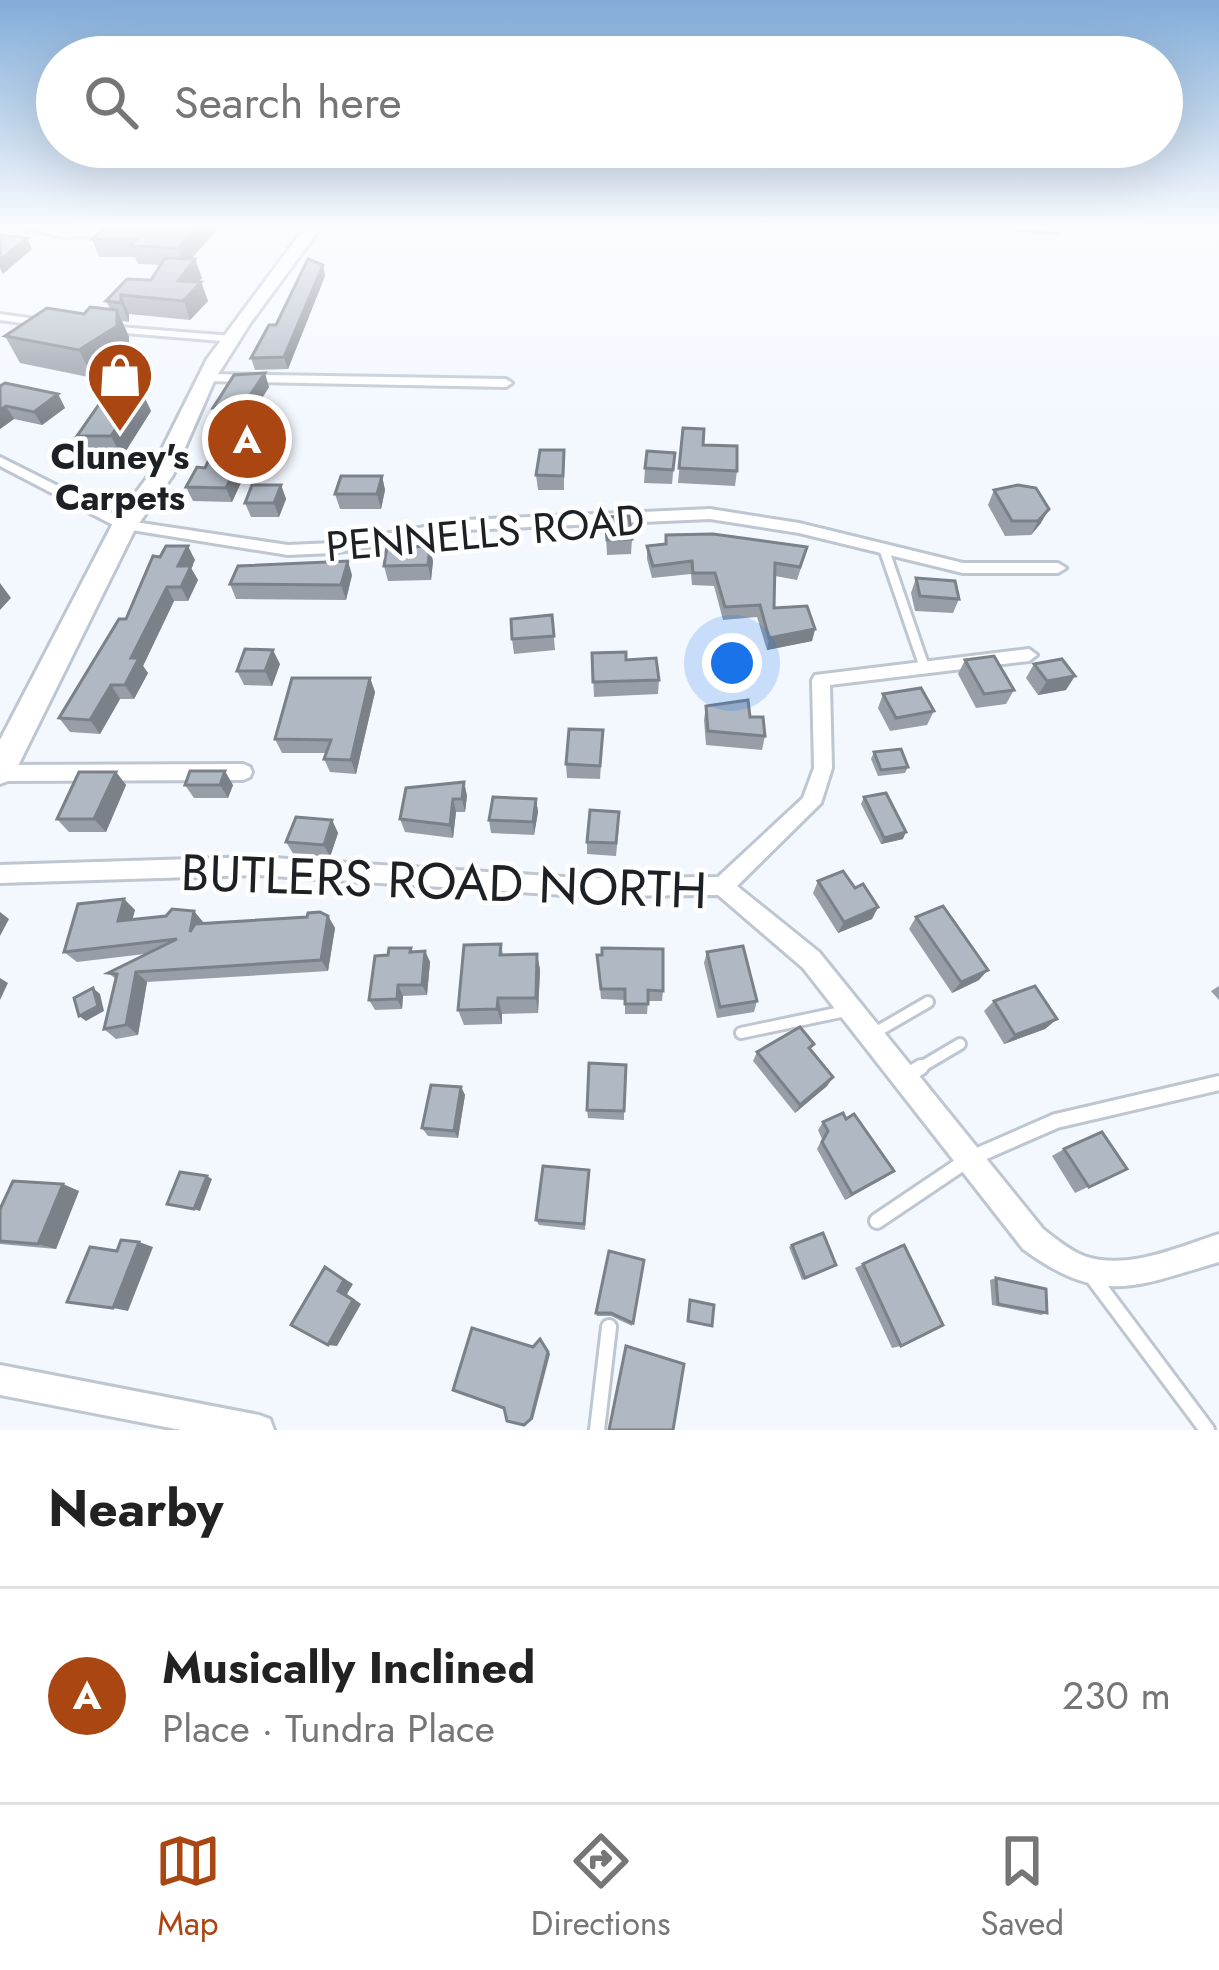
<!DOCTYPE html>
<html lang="en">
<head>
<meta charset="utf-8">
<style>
	:root { --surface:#fff; --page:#f2f2f2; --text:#222; --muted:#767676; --line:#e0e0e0; --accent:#aa4611 }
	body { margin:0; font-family:Jost,sans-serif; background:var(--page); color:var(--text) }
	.you { position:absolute; left:732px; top:663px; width:42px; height:42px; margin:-30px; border:9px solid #fff; border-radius:50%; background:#1a73e8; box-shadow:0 0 0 18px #1a73e833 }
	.badge { display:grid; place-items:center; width:78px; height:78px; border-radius:50%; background:var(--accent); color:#fff; font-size:39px; font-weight:700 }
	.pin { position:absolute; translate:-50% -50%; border:6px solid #fff; box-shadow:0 3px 12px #0006 }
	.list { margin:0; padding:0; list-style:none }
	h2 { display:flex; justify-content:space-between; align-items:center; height:156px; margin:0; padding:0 48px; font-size:51px }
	h2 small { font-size:39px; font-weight:400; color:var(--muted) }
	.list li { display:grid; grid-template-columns:78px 1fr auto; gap:36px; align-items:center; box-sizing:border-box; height:216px; padding:0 48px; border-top:3px solid var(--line) }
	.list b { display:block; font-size:45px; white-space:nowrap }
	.list p { margin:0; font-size:39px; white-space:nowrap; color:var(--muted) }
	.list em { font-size:39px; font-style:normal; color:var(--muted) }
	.icon { flex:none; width:66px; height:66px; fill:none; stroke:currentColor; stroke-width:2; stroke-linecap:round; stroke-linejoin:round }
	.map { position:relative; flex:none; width:1219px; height:1430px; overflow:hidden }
	.search { position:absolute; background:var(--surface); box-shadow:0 12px 48px #0002; left:36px; right:36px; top:36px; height:132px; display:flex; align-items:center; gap:30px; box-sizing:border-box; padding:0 42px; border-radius:66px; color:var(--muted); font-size:45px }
	.sheet { height:372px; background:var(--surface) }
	nav { display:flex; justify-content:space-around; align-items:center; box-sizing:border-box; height:168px; border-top:3px solid var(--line); background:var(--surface); font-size:33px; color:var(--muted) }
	nav a { display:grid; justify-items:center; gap:6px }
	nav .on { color:var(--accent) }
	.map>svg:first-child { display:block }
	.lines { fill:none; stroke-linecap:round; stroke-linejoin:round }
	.service-far2-casing { stroke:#bec6d1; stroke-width:15 }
	.service-far1-casing { stroke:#bec6d1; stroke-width:16 }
	.service-casing { stroke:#bec6d1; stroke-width:20 }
	.minor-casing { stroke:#bec6d1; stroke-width:6 }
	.primary-casing { stroke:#bec6d1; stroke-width:6 }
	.service-far2 { stroke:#fff; stroke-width:9 }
	.service-far1 { stroke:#fff; stroke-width:10 }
	.service { stroke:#fff; stroke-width:14 }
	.minor { fill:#fff; fill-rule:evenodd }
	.primary { fill:#fff; fill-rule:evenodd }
	.wall { fill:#979ea8 }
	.shaded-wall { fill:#7b8188 }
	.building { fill:#b0b8c3; stroke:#7b8188; stroke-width:3 }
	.labels { text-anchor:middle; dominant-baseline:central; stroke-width:9; stroke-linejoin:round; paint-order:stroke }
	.far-poi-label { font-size:36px; font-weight:bold; fill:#1d2024; stroke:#fff }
	.street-label { font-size:42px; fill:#1d2024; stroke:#fff }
	.near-street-label { font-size:51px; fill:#1d2024; stroke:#fff }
</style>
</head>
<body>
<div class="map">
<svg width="1219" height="1430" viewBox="0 0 1219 1430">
	<rect width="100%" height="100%" fill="#f3f8ff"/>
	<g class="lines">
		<defs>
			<polyline id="service-far2" points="885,552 924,666"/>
			<g id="service-far1">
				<polyline points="741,1033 846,1011"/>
				<polyline points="871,1035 928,1002"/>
				<polyline points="916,1070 960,1044"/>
			</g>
			<g id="service">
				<polyline points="908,1075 921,1067"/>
				<polyline points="877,1221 969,1159 1056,1121 1219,1083"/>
				<polyline points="1094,1279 1207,1430"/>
				<polyline points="597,1430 609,1327"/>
			</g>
			<g id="minor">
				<polygon points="19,226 62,231 121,229 126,232 121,235 62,237"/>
				<polygon points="1011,226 1056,226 1063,229 1058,232 1016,229"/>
				<polygon points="0,314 49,321 55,324 49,327 0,320"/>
				<polygon points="106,326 233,336 239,339 233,342 102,331 102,327"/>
				<polygon points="206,374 506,379 512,383 506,387 202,381 202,375"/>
				<polygon points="0,457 128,521 288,545 333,543 465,520 710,509 799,523 963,563 1058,563 1066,568 1058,573 963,573 799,533 710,519 465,530 333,553 288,555 119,528 0,466"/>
				<path d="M1029 649 1037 655 1029 661 830 685 832 768 821 803 737 886 819 952 1043 1229C1056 1239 1069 1250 1084 1256 1128 1271 1178 1247 1219 1234V1262C1134 1287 1101 1306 1023 1249L803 968 718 895 579 896 258 875 0 883V865L258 857 579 878 718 877 803 798 814 768 812 680 815 675Z"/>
				<polygon points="243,764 250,767 252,772 250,777 243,780 0,781 0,765"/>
				<polygon points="0,1365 259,1415 270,1419 274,1430 181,1430 0,1395"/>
			</g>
			<polygon id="primary" points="306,226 322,226 251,322 215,379 173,475 135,529 11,780 0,784 0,740 112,525 149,475 207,359"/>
		</defs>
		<!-- service-far2 casing -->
		<use href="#service-far2" class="service-far2-casing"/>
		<!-- service-far1 casing -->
		<use href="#service-far1" class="service-far1-casing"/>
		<!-- service casing -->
		<use href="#service" class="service-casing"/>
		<!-- minor casing -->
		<use href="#minor" class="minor-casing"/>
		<!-- primary casing -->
		<use href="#primary" class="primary-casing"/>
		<!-- service-far2 -->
		<use href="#service-far2" class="service-far2"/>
		<!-- service-far1 -->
		<use href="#service-far1" class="service-far1"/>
		<!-- service -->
		<use href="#service" class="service"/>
		<!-- minor -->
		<use href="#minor" class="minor"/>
		<!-- primary -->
		<use href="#primary" class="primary"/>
	</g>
	<!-- wall -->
	<g class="wall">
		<polygon points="220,226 191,259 195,259 202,278 199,282 201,282 208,301 190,320 129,314 129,322 122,321 129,337 129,353 93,378 20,363 5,336 84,314 110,309 106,301 151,280 160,265 138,264 135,257 99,257 92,239"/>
		<polygon points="323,265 325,276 288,369 255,370 251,358"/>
		<polygon points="0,386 58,394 65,408 42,425 14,419 0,429"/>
		<polygon points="269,387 249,419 259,419 264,433 232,502 193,501 186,487 205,468 228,422 218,422 213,408"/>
		<polygon points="141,390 151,411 122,457 89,457 77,436"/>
		<polygon points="683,428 737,471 735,486 678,483"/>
		<polygon points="564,450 564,490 538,490 536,475"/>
		<polygon points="675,453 672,484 644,483 645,468"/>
		<polygon points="382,476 385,490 381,509 340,509 335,494"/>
		<polygon points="281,485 286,499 279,517 251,517 245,503"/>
		<polygon points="994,490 1041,523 1031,535 1005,536 988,505"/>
		<polygon points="605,517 632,539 631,554 607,555"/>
		<polygon points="666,535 804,559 797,580 775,576 774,608 815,629 812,641 767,650 757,617 723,620 714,586 692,585 691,574 652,578 647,559 647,546 665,544"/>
		<polygon points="195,560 191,568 198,580 188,601 174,601 143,666 148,673 134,699 120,699 100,734 70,732 59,718 126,619"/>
		<polygon points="433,561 431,580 388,581 384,566"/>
		<polygon points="352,575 346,600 236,599 230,584"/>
		<polygon points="916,578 959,599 953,613 915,611 911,593"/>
		<polygon points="552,615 555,650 514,654 512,639"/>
		<polygon points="592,653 626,660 659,680 658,694 594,697"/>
		<polygon points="965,660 1014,690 1006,704 976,708 958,674"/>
		<polygon points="280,664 272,686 244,685 237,671"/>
		<polygon points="1034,664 1066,690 1038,695 1026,678"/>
		<polygon points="370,678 375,692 356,774 330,772 324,759 326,753 282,753 275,739"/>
		<polygon points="883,694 934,711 927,725 890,731 878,708"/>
		<polygon points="706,706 750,717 765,736 762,750 706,745 704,720"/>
		<polygon points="603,730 600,779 567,778 566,764"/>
		<polygon points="874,752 908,767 905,773 878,776 871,759"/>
		<polygon points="116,772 126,785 106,832 69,832 57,819"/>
		<polygon points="464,782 467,796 465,812 456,812 453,838 405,832 400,819"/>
		<polygon points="185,785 233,785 228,798 194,798"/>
		<polygon points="864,797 903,839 881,844 861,804"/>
		<polygon points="536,799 538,812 534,835 491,833 489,820"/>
		<polygon points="332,820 338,833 330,857 294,855 286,842"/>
		<polygon points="619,825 616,856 587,854 587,842"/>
		<polygon points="818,881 855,888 878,907 872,919 838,933 813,893"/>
		<polygon points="124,899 135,910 132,919 204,924 328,916 335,928 328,971 147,982 138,1035 116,1039 104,1029 116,979 108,973 145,954 77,962 64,952"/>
		<polygon points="916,917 979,980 952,993 909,929"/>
		<polygon points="501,944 503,955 537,954 540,970 538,1013 502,1014 502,1024 464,1025 458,1010"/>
		<polygon points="411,948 413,952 425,951 430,962 427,995 403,996 402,1009 375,1010 369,1000 388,955"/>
		<polygon points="707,952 757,1001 754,1012 717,1018 704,963"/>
		<polygon points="597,955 602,955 663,991 662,1001 648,1001 647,1014 625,1014 625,1000 601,999"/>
		<polygon points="1219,986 1219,1000 1211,991"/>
		<polygon points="994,1001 1057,1019 1045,1029 1004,1044 984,1011"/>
		<polygon points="810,1050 833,1077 827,1086 795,1113 753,1061 757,1052"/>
		<polygon points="461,1087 465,1095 458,1138 428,1136 422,1128"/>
		<polygon points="587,1110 624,1111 624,1120 588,1118"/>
		<polygon points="823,1122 894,1171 845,1200 817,1149 822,1139 818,1130"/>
		<polygon points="1064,1149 1127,1169 1075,1193 1052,1156"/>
		<polygon points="589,1170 585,1230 539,1225 536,1220"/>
		<polygon points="79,1191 56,1249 0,1244 0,1209"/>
		<polygon points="792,1245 836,1265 802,1280 789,1247"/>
		<polygon points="904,1245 901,1346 892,1348 855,1268"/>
		<polygon points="644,1260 632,1326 611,1316 597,1316 596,1313"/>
		<polygon points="996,1278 1047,1313 1041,1315 992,1305 990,1280"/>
	</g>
	<!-- shaded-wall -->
	<g class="shaded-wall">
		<polygon points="199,226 220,226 185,266 178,248"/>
		<polygon points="27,238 32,249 3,274 0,268 0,260"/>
		<polygon points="195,259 202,278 191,292 201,282 208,301 190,320 178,281"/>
		<polygon points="323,265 325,276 288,369 284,357"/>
		<polygon points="121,295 129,314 129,322 121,303"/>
		<polygon points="117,310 129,337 129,353 93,378 79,350"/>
		<polygon points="265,373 269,387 247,422 242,407"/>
		<polygon points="141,390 151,411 122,457 111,436"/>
		<polygon points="58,394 65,408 42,425 34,412"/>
		<polygon points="6,406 14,419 0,429 0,410"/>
		<polygon points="259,419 264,433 232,502 226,488"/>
		<polygon points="382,476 385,490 381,509 377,494"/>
		<polygon points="281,485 286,499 279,517 274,503"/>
		<polygon points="1049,509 1041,523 1031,535 1038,521"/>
		<polygon points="188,546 195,560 191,568 198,580 188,601 181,587 178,566"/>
		<polygon points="430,546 433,561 431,580 428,565"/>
		<polygon points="348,561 352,575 346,600 341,585"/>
		<polygon points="0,583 11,598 0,610"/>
		<polygon points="167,587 174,601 143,666 148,673 134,699 125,685 131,658"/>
		<polygon points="815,629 812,641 767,650 769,638"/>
		<polygon points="273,650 280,664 272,686 265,671"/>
		<polygon points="1075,676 1066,690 1038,695 1047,681"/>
		<polygon points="370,678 375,692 356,774 351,760"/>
		<polygon points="111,685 120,699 100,734 90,720"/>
		<polygon points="225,771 233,785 228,798 220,785"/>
		<polygon points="116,772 126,785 106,832 94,819"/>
		<polygon points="464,782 467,796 465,812 462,799"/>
		<polygon points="453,799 456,812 453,838 450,825"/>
		<polygon points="536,799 538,812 534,835 533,822"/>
		<polygon points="332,820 338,833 330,857 324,845"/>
		<polygon points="906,832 903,839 881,844 884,838"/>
		<polygon points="124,899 135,910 129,932 118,921"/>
		<polygon points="878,907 872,919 838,933 844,922"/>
		<polygon points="194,911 204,923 200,943 190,932"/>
		<polygon points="0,912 9,919 0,936"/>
		<polygon points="328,916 335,928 328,971 321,960"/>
		<polygon points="425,951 430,962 427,995 422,985"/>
		<polygon points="537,954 540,970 538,1013 536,998"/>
		<polygon points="988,970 979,980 952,993 961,982"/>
		<polygon points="136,972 147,982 138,1035 126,1025"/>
		<polygon points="0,978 8,983 0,1000"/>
		<polygon points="398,985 403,996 402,1009 397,999"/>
		<polygon points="93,988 100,994 104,1011 86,1021 79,1016"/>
		<polygon points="498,998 502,1014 502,1024 497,1009"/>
		<polygon points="1057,1019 1045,1029 1004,1044 1015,1035"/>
		<polygon points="833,1077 827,1086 795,1113 800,1105"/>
		<polygon points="461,1087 465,1095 458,1138 454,1131"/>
		<polygon points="894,1171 886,1177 845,1200 852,1194"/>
		<polygon points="207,1176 212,1179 200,1211 194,1209"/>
		<polygon points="63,1184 79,1191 56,1249 38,1244"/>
		<polygon points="139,1242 153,1247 128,1311 113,1308"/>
		<polygon points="325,1267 353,1284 347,1294 361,1304 337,1346 328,1345 338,1291"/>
		<polygon points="542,1341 550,1354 533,1419 524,1425"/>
	</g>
	<!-- building -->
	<g class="building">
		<polygon points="106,226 199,226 178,248 130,246 137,239 92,239"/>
		<polygon points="0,235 27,238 0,260"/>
		<polygon points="165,258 195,259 178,281 201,282 183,301 121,295 121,303 106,301 127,279 151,280"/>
		<polygon points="308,259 323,265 284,357 251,358 269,325 276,325"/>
		<polygon points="90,307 117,310 117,326 79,350 5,336 47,308 84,314"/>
		<polygon points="265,373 242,407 213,408 234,375"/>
		<polygon points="5,383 58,394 34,412 6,406 0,410 0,386"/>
		<polygon points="109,390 141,390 111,436 77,436"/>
		<polygon points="229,419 259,419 226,488 186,487 197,467 205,468"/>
		<polygon points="683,428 704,429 703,445 737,446 737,471 679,468"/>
		<polygon points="540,450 564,450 563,476 536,475"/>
		<polygon points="647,451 675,453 673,470 645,468"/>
		<polygon points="341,476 382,476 377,494 335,494"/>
		<polygon points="252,485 281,485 274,503 245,503"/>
		<polygon points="1018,485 1036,488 1049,509 1038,521 1012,521 994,490"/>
		<polygon points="629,516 632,539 607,540 605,517"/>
		<polygon points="713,534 807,547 800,567 775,563 774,608 807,606 815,629 769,638 760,605 725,607 715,573 693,573 692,561 653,566 647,546 666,544 666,535"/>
		<polygon points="410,543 409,547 430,546 428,565 384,566 387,546"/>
		<polygon points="166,546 188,546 178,566 191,566 181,587 167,587 131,658 139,658 125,685 111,685 90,720 59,718 119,619 126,619 153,556 160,557"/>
		<polygon points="348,561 341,585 230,584 238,566"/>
		<polygon points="916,578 955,581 959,599 920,596"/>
		<polygon points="552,615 554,636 512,639 511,619"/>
		<polygon points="245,649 273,650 265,671 237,671"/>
		<polygon points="626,652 626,660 656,658 659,680 593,682 592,653"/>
		<polygon points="994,656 1014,690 984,694 965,660"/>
		<polygon points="1062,659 1075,676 1047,681 1034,664"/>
		<polygon points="292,678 370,678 351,760 324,759 331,740 275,739"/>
		<polygon points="921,688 934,711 896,718 883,694"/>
		<polygon points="748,700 750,717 763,717 765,736 708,731 706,706"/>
		<polygon points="569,729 603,730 600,766 566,764"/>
		<polygon points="901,749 908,767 881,770 874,752"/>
		<polygon points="190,771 225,771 220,785 185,785"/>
		<polygon points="79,772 116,772 94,819 57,819"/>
		<polygon points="464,782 462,799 453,799 450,825 400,819 406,788"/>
		<polygon points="886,793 906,832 884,838 864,797"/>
		<polygon points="493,797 536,799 533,822 489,820"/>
		<polygon points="590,810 619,812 616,843 587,842"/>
		<polygon points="296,817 332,820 324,845 286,842"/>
		<polygon points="843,871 855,888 863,884 878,907 844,922 818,881"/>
		<polygon points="124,899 118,921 166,916 172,909 194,911 190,932 195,924 307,917 308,913 320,912 328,916 321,960 136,972 126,1025 104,1029 117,974 108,973 177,939 64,952 78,904"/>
		<polygon points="943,906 988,970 961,982 916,917"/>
		<polygon points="501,944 500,955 537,954 536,998 498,998 497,1009 458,1010 464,945"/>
		<polygon points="743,946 757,1001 720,1007 707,952"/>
		<polygon points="389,948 411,948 410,952 425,951 422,985 398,985 397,999 369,1000 375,956 388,955"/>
		<polygon points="602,948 663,949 663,991 648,990 648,1004 625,1004 625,989 601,989 597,955 602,955"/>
		<polygon points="1035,986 1057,1019 1015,1035 994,1001"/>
		<polygon points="93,988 98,1006 79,1016 74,998"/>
		<polygon points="800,1027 814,1044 809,1048 833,1077 800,1105 757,1052"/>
		<polygon points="589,1063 626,1065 624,1111 587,1110"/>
		<polygon points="431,1085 461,1087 454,1131 422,1128"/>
		<polygon points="843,1113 846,1119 854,1114 894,1171 852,1194 822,1142 828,1131 823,1122"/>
		<polygon points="1102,1132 1127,1169 1089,1187 1064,1149"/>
		<polygon points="543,1166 589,1170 584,1224 536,1220"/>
		<polygon points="180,1172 207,1176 194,1209 167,1204"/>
		<polygon points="13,1181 63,1184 38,1244 0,1241 0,1209"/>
		<polygon points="823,1233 836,1265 805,1278 792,1245"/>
		<polygon points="121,1240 139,1242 113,1308 67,1302 90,1247 117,1251"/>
		<polygon points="904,1245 943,1325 901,1346 863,1264"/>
		<polygon points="609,1251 644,1260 633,1323 611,1313 596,1313"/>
		<polygon points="325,1267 344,1280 338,1291 353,1300 328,1345 291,1325"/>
		<polygon points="996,1278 1046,1289 1047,1313 998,1304"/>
		<polygon points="690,1300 714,1305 712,1326 688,1321"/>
		<polygon points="472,1328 533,1347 540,1339 548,1352 531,1419 524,1425 507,1421 504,1408 453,1390"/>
		<polygon points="626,1346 684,1364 673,1430 609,1430"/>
	</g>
	<!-- sky -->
	<linearGradient id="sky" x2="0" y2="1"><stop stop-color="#81acd8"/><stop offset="0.53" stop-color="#fafcff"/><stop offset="1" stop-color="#fafcff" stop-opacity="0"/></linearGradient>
	<rect width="1219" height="426" fill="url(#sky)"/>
	<!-- icons -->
	<defs>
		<symbol id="shop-pin" viewBox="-11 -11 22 30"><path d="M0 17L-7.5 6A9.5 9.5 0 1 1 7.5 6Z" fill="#aa4611" stroke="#fff"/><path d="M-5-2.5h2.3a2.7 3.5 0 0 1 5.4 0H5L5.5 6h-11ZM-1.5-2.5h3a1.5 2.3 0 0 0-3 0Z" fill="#fff"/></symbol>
	</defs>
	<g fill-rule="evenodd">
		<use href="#shop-pin" x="82" y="337" width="76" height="104"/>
	</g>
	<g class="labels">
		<!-- far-poi labels -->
		<g class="far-poi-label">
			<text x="120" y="456">Cluney's<tspan x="120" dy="41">Carpets</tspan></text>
		</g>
		<!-- street labels -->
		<g class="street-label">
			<text transform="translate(485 533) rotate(-5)">PENNELLS ROAD</text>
		</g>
		<!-- near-street labels -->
		<g class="near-street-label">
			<text transform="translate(444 881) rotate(2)">BUTLERS ROAD NORTH</text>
		</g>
	</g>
</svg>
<div class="you"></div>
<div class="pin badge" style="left:247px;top:439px">A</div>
<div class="search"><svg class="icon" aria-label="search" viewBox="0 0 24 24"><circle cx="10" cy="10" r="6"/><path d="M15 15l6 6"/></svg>Search here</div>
</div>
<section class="sheet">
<h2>Nearby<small></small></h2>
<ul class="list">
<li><span class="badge">A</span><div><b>Musically Inclined</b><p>Place · Tundra Place</p></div><em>230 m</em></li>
</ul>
</section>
<nav>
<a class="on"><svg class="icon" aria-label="map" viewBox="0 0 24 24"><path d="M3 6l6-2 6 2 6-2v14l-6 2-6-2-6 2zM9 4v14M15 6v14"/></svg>Map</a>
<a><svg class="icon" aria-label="directions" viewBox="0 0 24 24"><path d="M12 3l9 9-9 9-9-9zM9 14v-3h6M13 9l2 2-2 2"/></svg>Directions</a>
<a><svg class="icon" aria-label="saved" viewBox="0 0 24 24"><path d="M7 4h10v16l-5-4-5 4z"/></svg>Saved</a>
</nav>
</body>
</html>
